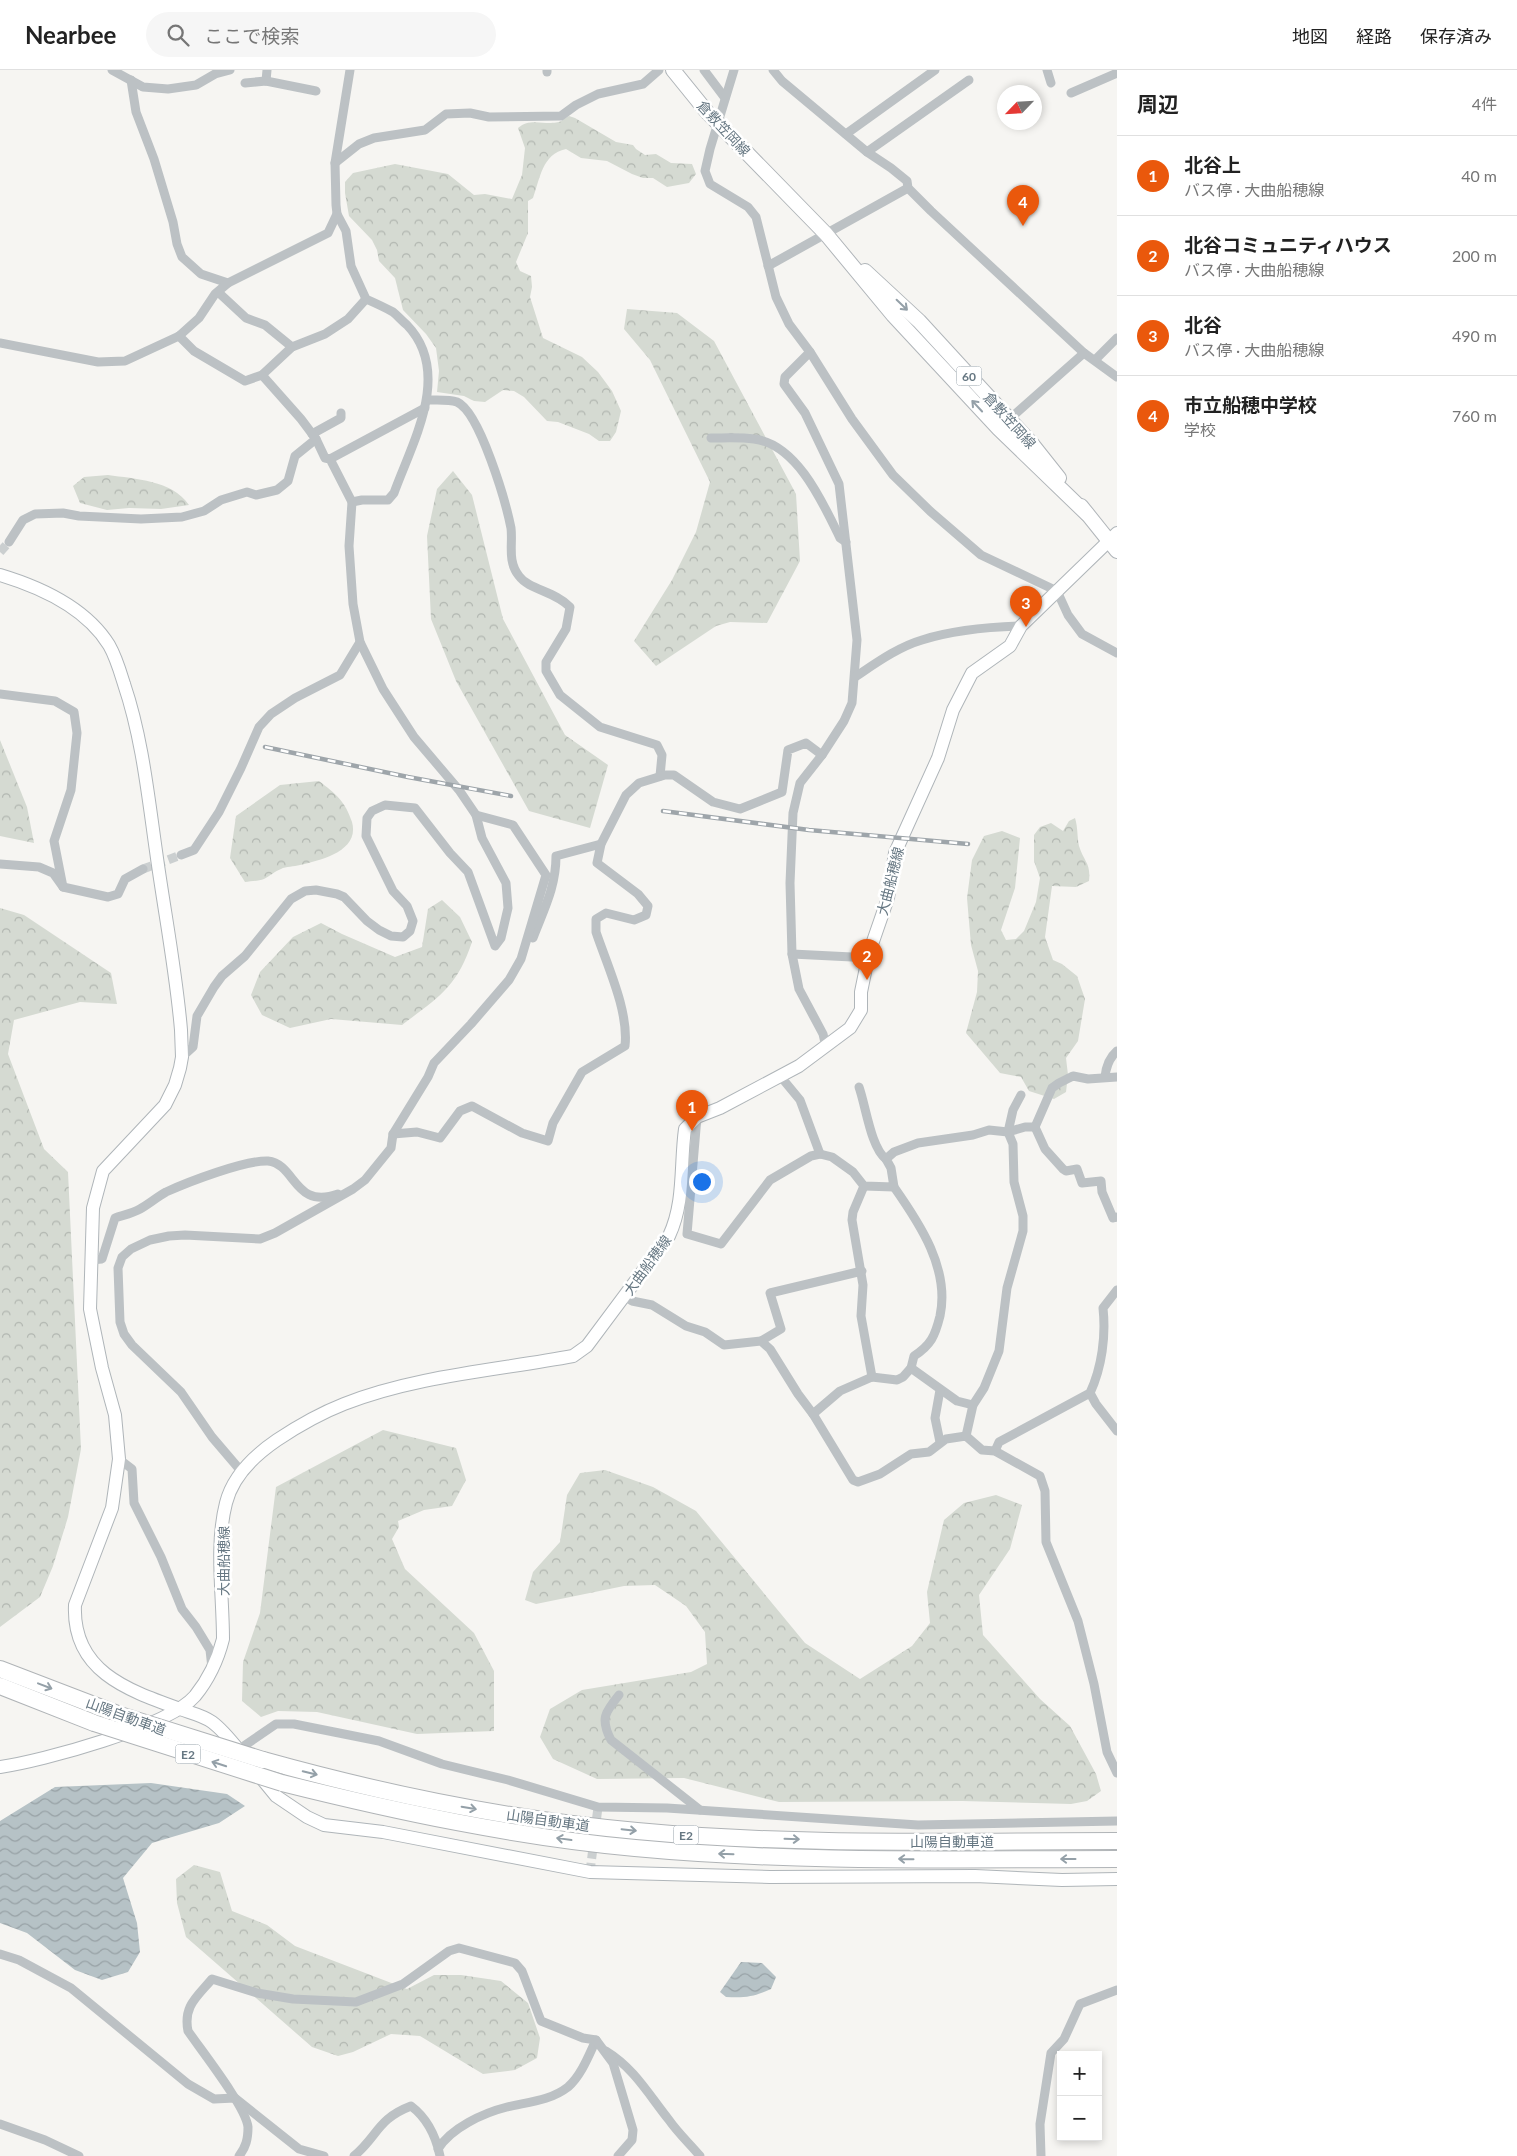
<!DOCTYPE html>
<html lang="ja">
<head>
<meta charset="utf-8">
<style>
	:root { --surface:#fff; --page:#f6f6f6; --text:#222; --muted:#767676; --line:#e0e0e0; --accent:#ea580c }
	body { margin:0; font-family:Lato,"Noto Sans JP",sans-serif; background:var(--page); color:var(--text) }
	.controls { position:absolute; right:15px; bottom:15px; display:grid; overflow:hidden; border-radius:0px; box-shadow:0 2px 8px #0003 }
	.controls button { width:45px; height:45px; display:grid; place-items:center; padding:0; border:0; border-bottom:1px solid var(--line); background:var(--surface); color:var(--text); font:25px sans-serif }
	.compass { position:absolute; left:997px; top:15px; width:45px; height:45px; border-radius:50%; background:var(--surface); box-shadow:0 2px 8px #0003; rotate:245deg }
	.you { position:absolute; left:701px; top:1111px; width:18px; height:18px; margin:-12px; border:4px solid #fff; border-radius:50%; background:#1a73e8; box-shadow:0 0 0 8px #1a73e833 }
	.badge { display:grid; place-items:center; width:32px; height:32px; border-radius:50%; background:var(--accent); color:#fff; font-size:16px; font-weight:700 }
	.pin { position:absolute; translate:-50% -41px; filter:drop-shadow(0 1px 2px #0008) }
	.pin::after { content:''; position:absolute; top:26px; width:18px; height:15px; background:inherit; clip-path:polygon(0 0,100% 0,50% 100%) }
	.list { margin:0; padding:0; list-style:none }
	h2 { display:flex; justify-content:space-between; align-items:center; height:65px; margin:0; padding:0 20px; font-size:21px }
	h2 small { font-size:16px; font-weight:400; color:var(--muted) }
	.list li { display:grid; grid-template-columns:32px 1fr auto; gap:15px; align-items:center; box-sizing:border-box; height:80px; padding:0 20px; border-top:1px solid var(--line) }
	.list b { display:block; font-size:19px; white-space:nowrap }
	.list p { margin:0; font-size:16px; white-space:nowrap; color:var(--muted) }
	.list em { font-size:16px; font-style:normal; color:var(--muted) }
	.icon { flex:none; width:28px; height:28px; fill:none; stroke:currentColor; stroke-width:2; stroke-linecap:round; stroke-linejoin:round }
	.map { position:relative; flex:none; width:1117px; height:2086px; overflow:hidden }
	header { display:flex; align-items:center; gap:30px; box-sizing:border-box; height:70px; padding:0 25px; background:var(--surface); border-bottom:1px solid var(--line) }
	header strong { font-size:24px }
	nav { display:flex; gap:28px; margin-inline-start:auto; font-size:18px }
	.search { width:350px; height:45px; background:var(--page); display:flex; align-items:center; gap:12px; box-sizing:border-box; padding:0 18px; border-radius:28px; color:var(--muted); font-size:19px }
	main { display:flex }
	aside { flex:1; background:var(--surface) }
	.map>svg:first-child { display:block }
	.forest { fill:url(#forest-crowns) }
	.water { fill:url(#water-waves) }
	.lines { fill:none; stroke-linecap:round; stroke-linejoin:round }
	.street-tunnel { stroke:#cbcfd0; stroke-width:9; stroke-dasharray:9 4.5; stroke-linecap:butt }
	.secondary-casing { stroke:#afb5b9; stroke-width:14 }
	.primary-casing { stroke:#b0b5b9; stroke-width:16 }
	.highway-casing { stroke:#b0b4b7; stroke-width:18 }
	.street { stroke:#bcc1c4; stroke-width:9 }
	.secondary { stroke:#fff; stroke-width:12 }
	.primary { stroke:#fff; stroke-width:14 }
	.highway { stroke:#fff; stroke-width:16 }
	.rail-casing { stroke:#9ea5aa; stroke-width:4.5 }
	.rail { stroke:#fff; stroke-width:2.5; stroke-dasharray:8; stroke-linecap:butt }
	.highway-bridge-casing { stroke:#b0b4b7; stroke-width:18; stroke-linecap:butt }
	.highway-bridge { stroke:#fff; stroke-width:16 }
	.oneway { stroke:#94a0a8 }
	.labels { text-anchor:middle; dominant-baseline:central; stroke-width:5; stroke-linejoin:round; paint-order:stroke }
	.shield { fill:#fff; stroke:#94a0a8; stroke-width:1 }
	.shield-label { font-size:12px; font-weight:bold; fill:#667782 }
	.street-label { font-size:14px; fill:#667782; stroke:#fff }
</style>
</head>
<body>
<header>
<strong>Nearbee</strong>
<div class="search"><svg class="icon" aria-label="search" viewBox="0 0 24 24"><circle cx="10" cy="10" r="6"/><path d="M15 15l6 6"/></svg>ここで検索</div>
<nav><a>地図</a><a>経路</a><a>保存済み</a></nav>
</header>
<main>
<div class="map">
<svg width="1117" height="2086" viewBox="0 0 1117 2086">
	<defs>
		<pattern id="forest-crowns" width="20" height="18" patternUnits="userSpaceOnUse" patternTransform="scale(1.25)"><rect width="20" height="18" fill="#d5dad2"/><path d="M2 6a3 3 0 1 1 6 0M12 15a3 3 0 1 1 6 0" fill="none" stroke="#b1b6b0"/></pattern>
		<pattern id="water-waves" width="16" height="10" patternUnits="userSpaceOnUse" patternTransform="scale(1.25)"><rect width="16" height="10" fill="#b6c2c6"/><path d="M0 5q4-4 8 0t8 0" fill="none" stroke="#98a2a6"/></pattern>
	</defs>
	<rect width="100%" height="100%" fill="#f6f5f2"/>
	<!-- forest -->
	<g class="forest">
		<path d="M569 46 575 48 616 72 633 75 636 79 645 85 656 84 671 93 692 94 696 104 689 113 667 117 653 108H643L632 104 607 91 581 88 566 79C542 84 540 109 533 128L528 131V163L516 192 520 201 531 206 532 217 530 227 543 268 582 287 598 302 612 321 621 341 616 362 610 371H599L589 364 558 352 547 351 524 327 514 321 503 320 485 332 474 331 464 326 437 322 439 301 436 278 426 264 403 240 395 208 379 191 377 180 372 170 349 146 345 123V112L353 103 395 94 448 104 474 125 485 124 512 129 522 105 525 78 518 58C531 47 545 56 559 52 562 51 565 48 569 46Z"/>
		<polygon points="627,239 677,243 714,271 796,424 800,491 767,553 730,552 716,556 656,596 634,571 672,510 696,462 710,412 650,290 624,259"/>
		<polygon points="453,401 472,425 503,549 565,665 608,695 590,758 529,741 456,611 431,549 427,466 437,419"/>
		<path d="M108 405C135 409 172 410 189 435L161 439 129 438 107 440 80 433 73 416 84 407Z"/>
		<polygon points="0,670 27,737 34,773 0,766"/>
		<path d="M319 711C336 724 345 731 352 752 360 781 321 790 300 795 294 797 286 796 281 799 275 801 270 806 264 809 259 811 251 811 245 812L230 788 236 746 280 715Z"/>
		<path d="M1075 748C1078 757 1077 767 1079 776 1084 792 1091 793 1089 811L1076 817 1052 816 1045 867 1053 890 1062 894 1077 906 1085 929 1078 971 1066 988 1068 1005 1066 1022 1054 1029 1029 1021 1021 1007 1000 1003 966 963 977 922 978 901 971 875 967 828 972 790 984 766 1002 761 1020 768 1015 818 1001 860 1006 870 1016 869 1024 861 1036 832 1040 808 1034 791V765L1040 757 1051 753 1063 761 1069 751Z"/>
		<path d="M442 830 460 847 472 872C457 917 439 927 402 955L331 949 290 958 262 945 251 925 260 902 293 867 321 853 342 864 395 887 422 877 428 839Z"/>
		<polygon points="0,838 24,845 111,903 117,934 80,932 14,950 8,984 44,1079 68,1102 81,1379 68,1447 53,1496 40,1527 0,1557"/>
		<polygon points="383,1360 456,1378 466,1410 452,1436 424,1440 398,1451 399,1457 392,1469 405,1499 474,1563 494,1601 494,1661 417,1664 317,1642 278,1641 261,1647 242,1631 243,1592 260,1543 276,1417"/>
		<polygon points="605,1400 653,1417 696,1441 805,1573 860,1609 912,1576 930,1553 927,1522 944,1450 964,1433 996,1425 1022,1435 1010,1479 979,1525 983,1565 1040,1629 1070,1656 1096,1704 1101,1721 1087,1731 1071,1734 962,1731 779,1732 684,1708 597,1709 553,1689 540,1667 550,1639 582,1620 691,1602 707,1594 705,1562 686,1536 655,1515 624,1516 536,1534 525,1530 533,1502 560,1472 567,1425 580,1403"/>
		<polygon points="194,1795 220,1802 232,1841 267,1855 295,1876 407,1919 434,1905 461,1905 501,1911 528,1933 540,1968 537,1988 515,2000 483,2004 420,1966 391,1964 353,1982 338,1986 312,1977 186,1867 177,1833 176,1809"/>
	</g>
	<!-- water -->
	<g class="water">
		<polygon points="151,1713 227,1724 245,1736 219,1753 152,1773 123,1808 137,1853 140,1882 128,1902 102,1910 75,1900 27,1863 0,1853 0,1751 55,1717"/>
		<path d="M741 1892 762 1893 776 1907 771 1919C754 1927 745 1928 726 1927L720 1922Z"/>
	</g>
	<g class="lines">
		<!-- street-tunnel -->
		<g class="street-tunnel">
			<polyline points="0,482 9,472"/>
			<polyline points="143,799 181,785"/>
			<polyline points="590,1802 598,1737"/>
		</g>
		<defs>
			<g id="secondary">
				<path d="M0 505C40 517 86 538 109 575 116 587 120 601 124 614 142 667 148 725 156 781 164 840 176 900 181 960L182 987 180 998 175 1015 165 1035 103 1101 93 1138 90 1239 102 1298 115 1345 119 1389 112 1438 75 1535C72 1601 127 1620 180 1639 191 1643 202 1645 212 1652 223 1660 233 1673 241 1683"/>
				<path d="M0 1697C42 1691 168 1657 195 1626 208 1610 218 1589 223 1569 223 1524 215 1476 226 1433 233 1405 255 1385 277 1370 298 1356 321 1343 344 1334 415 1306 498 1300 573 1286L587 1276 669 1166C685 1132 680 1095 685 1059L697 1047 720 1038 799 996 850 958 861 940V922L869 883 888 828 895 783 938 688 953 640 972 603 1010 576 1021 556 1117 463"/>
				<polyline points="258,1704 276,1726 307,1747 324,1755 383,1762 590,1802 770,1807 975,1806 1062,1810 1117,1809"/>
			</g>
			<g id="primary">
				<polyline points="673,0 707,42 826,164 893,245 999,359 1087,444"/>
				<polyline points="865,201 919,251 1032,374 1059,408"/>
				<polyline points="1081,436 1117,481"/>
			</g>
			<g id="highway">
				<polyline points="0,1599 120,1645"/>
				<polyline points="0,1616 94,1653"/>
				<path d="M263 1690C385 1724 511 1750 637 1761 796 1776 957 1771 1117 1771"/>
				<path d="M282 1713C398 1742 516 1767 635 1778 795 1793 957 1789 1117 1789"/>
			</g>
		</defs>
		<!-- secondary casing -->
		<use href="#secondary" class="secondary-casing"/>
		<!-- primary casing -->
		<use href="#primary" class="primary-casing"/>
		<!-- highway casing -->
		<use href="#highway" class="highway-casing"/>
		<!-- street -->
		<g class="street">
			<polyline points="112,0 143,17 168,19 196,15 215,4 230,0"/>
			<path d="M350 0 335 93 336 135 337 144 346 161 351 196 366 229C375 233 384 237 393 242 398 246 402 251 407 255 453 303 412 373 394 423L388 430H362L352 432"/>
			<polyline points="704,0 725,28"/>
			<polyline points="734,0 710,79 705,101 710,114 748,137 756,147 776,227 789,254 810,282 852,349 893,405 930,441 981,485 1057,521 1068,545 1082,564 1117,583"/>
			<polyline points="773,0 782,11 867,82 891,98 907,111 908,118 931,141 1084,283 1117,307"/>
			<polyline points="1047,0 1051,13"/>
			<polyline points="547,2 547,0"/>
			<polyline points="131,10 136,42 154,89 173,152 177,174 182,187 201,204 228,213"/>
			<polyline points="266,11 267,0"/>
			<polyline points="245,13 266,11 316,21"/>
			<polyline points="1071,23 1117,3"/>
			<polyline points="846,64 935,0"/>
			<polyline points="867,82 969,10"/>
			<polyline points="335,93 359,74 374,68 425,60 446,44 470,43 489,47 561,46 576,35 598,24 643,14 659,0"/>
			<polyline points="768,196 908,118"/>
			<polyline points="218,222 246,248 265,255 292,277"/>
			<polyline points="179,266 194,281 245,311 262,305 292,277 325,264 348,249 366,229"/>
			<polyline points="0,273 98,292 125,291 179,266 199,248 215,224 228,213 328,163 337,144"/>
			<polyline points="810,282 785,307 784,314 805,343 839,414 857,570 852,633 844,651 822,685 800,713 793,743 790,813 792,884 799,919 823,964 826,977"/>
			<polyline points="1095,290 1117,268"/>
			<path d="M427 330C436 330 449 329 457 332 480 342 506 433 511 458 513 474 507 491 519 506 529 520 555 521 570 537L566 559 546 592V601L560 625 600 657 657 675 662 685 660 706"/>
			<polyline points="1006,352 1084,283"/>
			<polyline points="312,364 341,348 341,343"/>
			<path d="M711 368C725 368 740 367 754 369 797 374 823 433 840 468L846 472"/>
			<polyline points="330,389 425,338"/>
			<polyline points="9,472 23,450 35,444 63,443 79,446 141,449 182,447 204,441 221,430 247,422 256,425 277,420 288,411 295,386 316,369"/>
			<path d="M855 607C876 593 898 577 922 570 954 560 988 557 1021 556"/>
			<polyline points="0,624 55,631 74,642 77,663 71,720 54,771 63,817"/>
			<polyline points="181,785 194,780 219,742 241,698 259,657 271,644 295,628 340,605 360,572"/>
			<polyline points="0,794 39,797 53,803 63,817 108,827 118,824 125,809 143,799"/>
			<path d="M533 868C544 839 556 817 556 786L601 774"/>
			<polyline points="792,884 852,887 869,883"/>
			<polyline points="182,987 193,977 197,946 214,917 222,906 245,886 291,829 305,821 316,820 337,824 344,827 367,851 379,860 391,866 403,867 410,861 413,851 407,836 393,821 366,766 367,748 372,741 385,735 415,738 450,783 468,802 495,876 501,868 508,838 506,813 482,768 476,745 459,720 414,667 383,619 360,572 353,534 349,476 352,432 330,389 325,388 316,369 301,349 262,305"/>
			<polyline points="781,1007 800,1030 820,1084"/>
			<path d="M1105 1007C1106 997 1109 988 1117 981"/>
			<polyline points="1117,1007 1088,1009 1073,1006 1059,1013 1052,1018 1035,1057 1045,1079 1063,1099 1066,1101 1077,1099 1082,1113 1101,1111 1102,1122 1113,1148 1117,1147"/>
			<path d="M859 1017C866 1037 871 1078 886 1089"/>
			<polyline points="697,1047 687,1164 721,1174 770,1110 811,1086 820,1084 832,1087 853,1102 864,1116 894,1117 891,1098 886,1089 894,1082 918,1073 973,1065 989,1060 1008,1062 1025,1057 1035,1057"/>
			<path d="M393 1064 417 1062 440 1068 460 1041 472 1036 522 1063 548 1071 553 1053 582 1002 625 976C629 941 607 895 596 862V849L606 843 634 850 646 845 648 836 638 824 597 793 601 774 626 725 639 713 665 705H674L713 732 740 739 782 722 788 680 806 673 822 685"/>
			<polyline points="864,1116 853,1142 852,1150 863,1215 861,1246 872,1307"/>
			<path d="M894 1117C920 1154 950 1199 940 1246 935 1266 931 1275 914 1286L911 1298"/>
			<path d="M91 1190 102 1189 115 1148C124 1145 133 1143 140 1139 149 1134 157 1127 166 1122 188 1112 245 1090 268 1091 296 1094 294 1140 338 1124"/>
			<polyline points="624,1226 632,1231 652,1235 686,1256 705,1262 724,1275 761,1271 770,1279 798,1324 813,1344 853,1410 858,1412 880,1404 911,1384 929,1382 946,1369 966,1366 982,1380 995,1381 1040,1406 1045,1421 1046,1472 1078,1551 1094,1614 1107,1682 1117,1703"/>
			<polyline points="761,1271 781,1259 770,1223 862,1201"/>
			<polyline points="1090,1323 1096,1334 1117,1361"/>
			<polyline points="813,1344 840,1321 872,1307 897,1310 903,1307 911,1298 957,1331 973,1335"/>
			<polyline points="966,1366 973,1335 984,1318 999,1281 1007,1218 1023,1161 1023,1146 1014,1112 1013,1074 1008,1062 1013,1040 1021,1025"/>
			<polyline points="940,1372 935,1348 940,1320"/>
			<path d="M995 1381 999 1372 1090 1323C1102 1297 1106 1266 1103 1238L1117 1220"/>
			<polyline points="119,1389 132,1399 134,1433 161,1487 182,1539 196,1557 210,1580 212,1598"/>
			<polyline points="241,1401 212,1367 181,1322 132,1275 124,1264 120,1252 118,1198 122,1187 131,1179 150,1170 169,1166 185,1165 260,1169 275,1163 353,1119 365,1110 391,1078 393,1064 428,1007 434,993 471,954 509,910 521,889 546,805 513,755 476,745"/>
			<path d="M619 1625C605 1642 600 1649 611 1670L700 1740"/>
			<polyline points="238,1680 276,1654 294,1654 379,1671 442,1694 508,1710 598,1737 667,1738 918,1755 1117,1751"/>
			<polyline points="0,1884 19,1890 71,1918 188,2014 214,2029 235,2028 299,2079 324,2086"/>
			<path d="M606 1981C634 1998 649 2025 669 2050 678 2063 690 2074 700 2086"/>
			<polyline points="0,2054 45,2070 79,2086"/>
			<path d="M438 2079C451 2058 483 2043 507 2037 528 2032 550 2031 568 2017 581 2006 589 1985 596 1970"/>
			<path d="M239 2086C246 2077 248 2069 248 2057 246 2037 201 1980 188 1961 183 1936 197 1927 212 1909L257 1923 293 1929 356 1932 403 1914 449 1881 459 1878 515 1893 522 1901 541 1951 583 1968 596 1970 613 1993 633 2060 632 2070 618 2086"/>
			<path d="M354 2086C378 2066 377 2049 411 2036 427 2048 436 2067 440 2086"/>
			<polyline points="1041,2086 1040,2054 1051,1983 1064,1969 1080,1934 1117,1920"/>
		</g>
		<!-- secondary -->
		<use href="#secondary" class="secondary"/>
		<!-- primary -->
		<use href="#primary" class="primary"/>
		<!-- highway -->
		<use href="#highway" class="highway"/>
		<defs>
			<g id="rail">
				<polyline points="265,677 408,707 511,726"/>
				<polyline points="663,741 809,760 968,774"/>
			</g>
		</defs>
		<!-- rail casing -->
		<use href="#rail" class="rail-casing"/>
		<!-- rail -->
		<use href="#rail" class="rail"/>
		<defs>
			<g id="highway-bridge">
				<polyline points="120,1645 263,1690"/>
				<polyline points="94,1653 282,1713"/>
			</g>
		</defs>
		<!-- highway-bridge casing -->
		<use href="#highway-bridge" class="highway-bridge-casing"/>
		<!-- highway-bridge -->
		<use href="#highway-bridge" class="highway-bridge"/>
	</g>
	<!-- one-way arrows -->
	<defs><path id="oneway-shaft" d="M-6 0H5M1.5-3L5.5 0L1.5 3" fill="none" stroke-width="1.6" stroke-linecap="round" stroke-linejoin="round" transform="scale(1.25)"/></defs>
	<g class="oneway">
		<use href="#oneway-shaft" transform="translate(902 235) rotate(44)"/>
		<use href="#oneway-shaft" transform="translate(977 336) rotate(-133)"/>
		<use href="#oneway-shaft" transform="translate(45 1616) rotate(21)"/>
		<use href="#oneway-shaft" transform="translate(219 1694) rotate(-162)"/>
		<use href="#oneway-shaft" transform="translate(310 1703) rotate(14)"/>
		<use href="#oneway-shaft" transform="translate(469 1738) rotate(10)"/>
		<use href="#oneway-shaft" transform="translate(629 1760) rotate(6)"/>
		<use href="#oneway-shaft" transform="translate(564 1769) rotate(-172)"/>
		<use href="#oneway-shaft" transform="translate(792 1769) rotate(2)"/>
		<use href="#oneway-shaft" transform="translate(726 1784) rotate(-178)"/>
		<use href="#oneway-shaft" transform="translate(906 1789) rotate(-179)"/>
		<use href="#oneway-shaft" transform="translate(1068 1789) rotate(-180)"/>
	</g>
	<g class="labels">
		<!-- shield labels -->
		<g class="shield">
			<rect x="956.5" y="296.5" width="25" height="19" rx="4"/>
			<rect x="175.5" y="1674.5" width="25" height="19" rx="4"/>
			<rect x="673.5" y="1755.5" width="25" height="19" rx="4"/>
		</g>
		<g class="shield-label">
			<text x="969" y="306">60</text>
			<text x="188" y="1684">E2</text>
			<text x="686" y="1765">E2</text>
		</g>
		<!-- street labels -->
		<g class="street-label">
			<text transform="translate(724 58) rotate(47)">倉敷笠岡線</text>
			<text transform="translate(1010 350) rotate(48)">倉敷笠岡線</text>
			<text transform="translate(890 811) rotate(-76)">大曲船穂線</text>
			<text transform="translate(647 1195) rotate(-54)">大曲船穂線</text>
			<text transform="translate(223 1491) rotate(-90)">大曲船穂線</text>
			<text transform="translate(126 1646) rotate(20)">山陽自動車道</text>
			<text transform="translate(548 1750) rotate(8)">山陽自動車道</text>
			<text x="952" y="1771">山陽自動車道</text>
		</g>
	</g>
</svg>
<div class="controls">
<button>+</button>
<button>−</button>
</div>
<svg class="compass" viewBox="-18 -18 36 36"><path d="M0-13l5 13h-10z" fill="#e53935"/><path d="M0 13l5-13h-10z" fill="#767676"/></svg>
<div class="you"></div>
<div class="pin badge" style="left:692px;top:1061px">1</div>
<div class="pin badge" style="left:867px;top:910px">2</div>
<div class="pin badge" style="left:1026px;top:557px">3</div>
<div class="pin badge" style="left:1023px;top:156px">4</div>
</div>
<aside>
<h2>周辺<small>4件</small></h2>
<ul class="list">
<li><span class="badge">1</span><div><b>北谷上</b><p>バス停 · 大曲船穂線</p></div><em>40 m</em></li>
<li><span class="badge">2</span><div><b>北谷コミュニティハウス</b><p>バス停 · 大曲船穂線</p></div><em>200 m</em></li>
<li><span class="badge">3</span><div><b>北谷</b><p>バス停 · 大曲船穂線</p></div><em>490 m</em></li>
<li><span class="badge">4</span><div><b>市立船穂中学校</b><p>学校</p></div><em>760 m</em></li>
</ul>
</aside>
</main>
</body>
</html>
